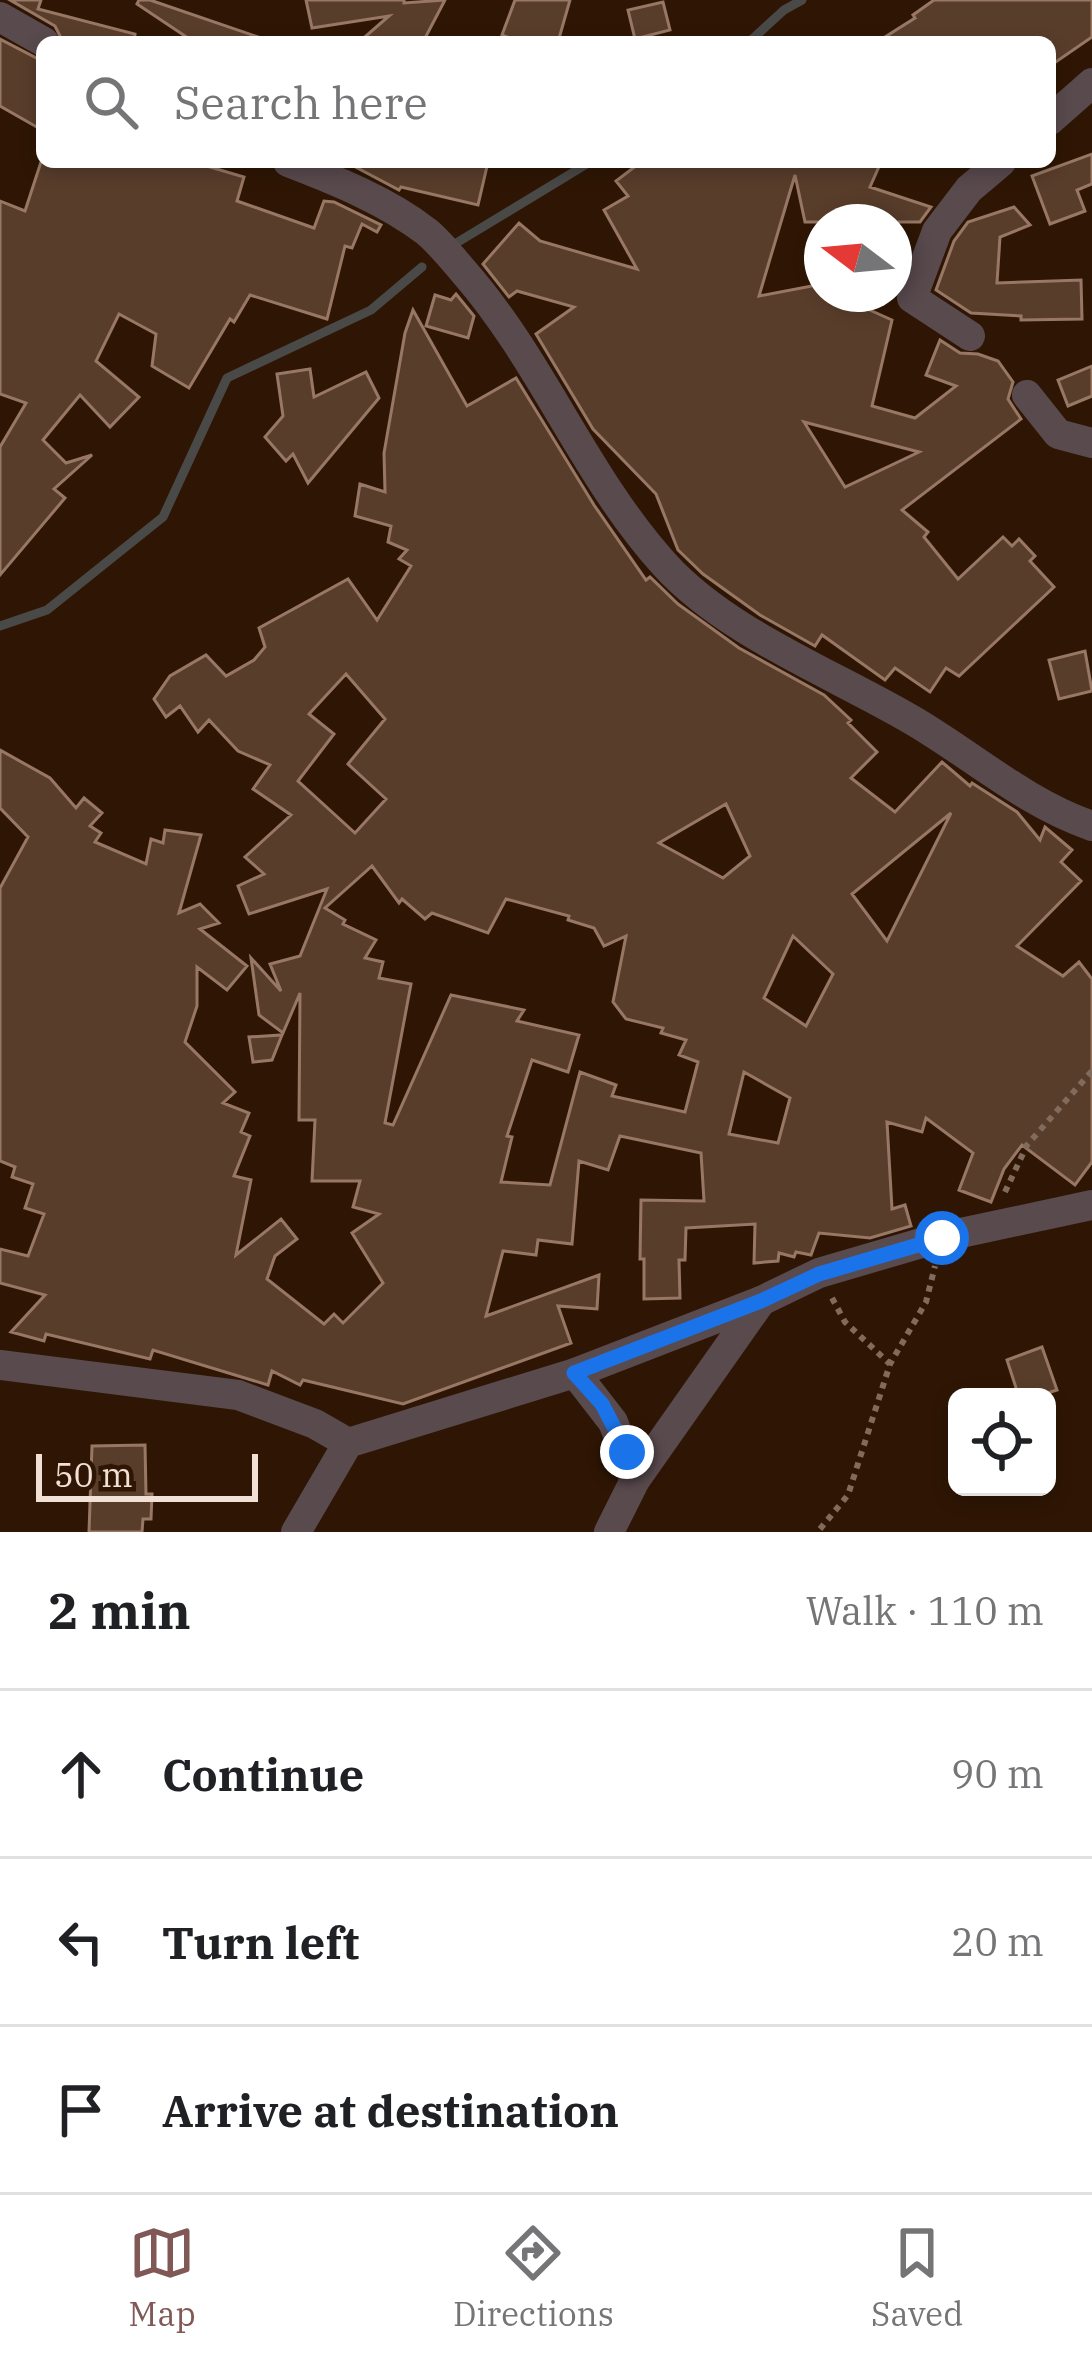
<!DOCTYPE html>
<html lang="en">
<head>
<meta charset="utf-8">
<style>
	:root { --surface:#fff; --page:#f2f2f2; --text:#202124; --muted:#757577; --line:#e0e0e0; --accent:#805856 }
	body { margin:0; font-family:"IBM Plex Serif",serif; background:var(--page); color:var(--text) }
	.controls { position:absolute; right:36px; bottom:36px; display:grid; overflow:hidden; border-radius:18px; box-shadow:0 6px 18px #0003 }
	.controls button { width:108px; height:108px; display:grid; place-items:center; padding:0; border:0; border-bottom:3px solid var(--line); background:var(--surface); color:var(--text); font:60px sans-serif }
	.compass { position:absolute; left:804px; top:204px; width:108px; height:108px; border-radius:50%; background:var(--surface); box-shadow:0 6px 18px #0003; rotate:286deg }
	.scale { position:absolute; left:36px; bottom:30px; width:222px; box-sizing:border-box; padding-left:12px; border:6px solid #f2e0d5; border-top:0; font-size:33px; line-height:42px; white-space:nowrap; color:#f2e0d5; -webkit-text-stroke:9px #2f1604; paint-order:stroke }
	.stop { position:absolute; width:36px; height:36px; margin:-27px; border:9px solid #1a73e8; border-radius:50%; background:#fff }
	.stop.end { background:#1a73e8; border-color:#fff; box-shadow:0 3px 12px #0008 }
	.list { margin:0; padding:0; list-style:none }
	h2 { display:flex; justify-content:space-between; align-items:center; height:156px; margin:0; padding:0 48px; font-size:51px }
	h2 small { font-size:39px; font-weight:400; color:var(--muted) }
	.list li { display:grid; grid-template-columns:78px 1fr auto; gap:36px; align-items:center; box-sizing:border-box; height:168px; padding:0 48px; border-top:3px solid var(--line) }
	.list b { display:block; font-size:45px; white-space:nowrap }
	.list em { font-size:39px; font-style:normal; color:var(--muted) }
	.icon { flex:none; width:66px; height:66px; fill:none; stroke:currentColor; stroke-width:2; stroke-linecap:round; stroke-linejoin:round }
	.map { position:relative; flex:none; width:1092px; height:1532px; overflow:hidden }
	.search { position:absolute; background:var(--surface); box-shadow:0 6px 18px #0003; left:36px; right:36px; top:36px; height:132px; display:flex; align-items:center; gap:30px; box-sizing:border-box; padding:0 42px; border-radius:18px; color:var(--muted); font-size:45px }
	.sheet { height:660px; background:var(--surface) }
	nav { display:flex; justify-content:space-around; align-items:center; box-sizing:border-box; height:168px; border-top:3px solid var(--line); background:var(--surface); font-size:33px; color:var(--muted) }
	nav a { display:grid; justify-items:center; gap:6px }
	nav .on { color:var(--accent) }
	.map>svg:first-child { display:block }
	.lines { fill:none; stroke-linecap:round; stroke-linejoin:round }
	.stream { stroke:#494a48; stroke-width:9 }
	.building { fill:#593d2b; stroke:#987864; stroke-width:3; fill-rule:evenodd }
	.path { stroke:#816b5c; stroke-width:6; stroke-dasharray:6 6; stroke-linecap:butt }
	.street { stroke:#594a4e; stroke-width:30 }
	.route { stroke:#1a73e8; stroke-width:15 }
</style>
</head>
<body>
<div class="map">
<svg width="1092" height="1532" viewBox="0 0 1092 1532">
	<rect width="100%" height="100%" fill="#2f1604"/>
	<g class="lines">
		<!-- stream -->
		<g class="stream">
			<polyline points="749,42 784,10 802,0"/>
			<polyline points="453,245 590,162"/>
			<polyline points="0,626 47,610 163,517 227,378 371,310 422,267"/>
		</g>
	</g>
	<!-- building -->
	<g class="building">
		<polygon points="10,0 41,0 38,9 135,34 134,42 63,42 55,26"/>
		<polygon points="139,0 150,0 261,38 260,42 194,42 137,4"/>
		<polygon points="306,0 404,0 404,3 445,0 423,42 359,42 389,16 312,28"/>
		<polygon points="515,0 570,0 558,42 520,42 502,35"/>
		<polygon points="934,0 1092,0 1092,37 1050,66 1050,42 877,42 915,18 913,15"/>
		<polygon points="663,2 670,30 635,39 628,10"/>
		<polygon points="0,39 42,61 42,130 0,106"/>
		<polygon points="1092,154 1092,184 1077,190 1085,211 1050,224 1032,176"/>
		<polygon points="41,162 193,162 244,177 237,201 314,228 324,201 334,202 381,225 377,232 362,224 352,248 345,246 327,319 250,295 234,322 230,319 189,388 152,366 156,334 119,314 96,361 139,397 110,427 80,395 43,440 66,463 92,455 54,489 65,498 0,575 0,447 26,403 0,394 0,201 25,211"/>
		<polygon points="346,162 488,162 478,205 401,187 399,190"/>
		<path d="M641 162H881L870 187 931 207 920 222H805L795 175 759 296 822 284V294L847 300 892 320 872 406 915 418 956 386 926 375 940 340 960 353 978 354 998 361 1013 382 1008 399 1021 419 902 510 928 532 924 537 958 579 1003 537 1012 546 1019 539 1035 556 1030 561 1054 587 959 676 946 668 930 692 895 668 885 680 822 635 815 646 760 615 703 574 678 550 656 494 593 429 536 334 574 307 517 291 509 297 483 264 519 223 540 241 637 269 604 210 628 196 616 181ZM804 422 919 452 845 487Z"/>
		<polygon points="1014,207 1030,225 1000,237 997,283 1081,280 1082,319 1021,320 1021,316 971,313 936,290 954,241 968,222"/>
		<polygon points="456,294 474,316 468,338 426,326 435,295 451,300"/>
		<path d="M413 310 467 406 516 378 594 505 646 580 650 577 678 604 739 648 824 695 851 720 848 723 877 752 851 778 895 812 942 762 970 786 972 783 1017 812 1040 840 1045 827 1072 850 1061 862 1081 881 1017 946 1063 976 1079 962 1092 979V1162L1075 1185 1022 1145 1004 1169 991 1202 959 1190 973 1153 926 1118 922 1132 887 1122 892 1209 905 1205 911 1226 870 1238 819 1233 811 1255 796 1252 794 1257 779 1253 778 1261 754 1263 755 1224 686 1228 685 1260H679L680 1298 644 1299V1259H640L641 1200 704 1201 701 1153 620 1136 608 1170 579 1161 572 1244 538 1240 536 1255 503 1251 486 1316 599 1275 597 1309 558 1306 571 1343 403 1404 303 1380 300 1385 272 1371 268 1385 153 1350 150 1359 46 1334 44 1341 11 1332 45 1295 0 1283V1249L28 1256 44 1214 25 1208 33 1184 12 1177 15 1167 0 1161V888L28 837 0 808V750L50 778 76 808 84 798 102 813 90 826 101 833 95 842 146 864 151 839 163 843 165 830 201 835 179 913 200 904 219 923 200 929 247 966 227 990 197 967V1006L185 1042 235 1092 223 1103 249 1113 241 1132 250 1136 234 1176 251 1180 236 1255 281 1219 297 1239 275 1256 267 1279 324 1324 334 1314 343 1323 383 1283 352 1233 379 1214 353 1207 360 1181H312L315 1120H299L300 993 283 1033 259 1015 251 958 281 991 270 964 300 956 327 889 249 914 238 886 264 874 245 857 291 815 253 789 270 765 238 751 209 720 198 732 180 706 166 717 154 699 170 676 206 655 226 676 254 660 265 647 259 628 348 579 377 620 411 566 399 559 407 550 388 542 391 526 355 516 360 484 385 492 384 453 405 333ZM346 674 385 719 348 764 386 799 355 833 298 781 334 734 309 714ZM726 804 750 856 723 878 659 843ZM951 813 887 941 852 894ZM372 866 399 903 402 899 425 919 432 913 488 933 506 899 569 916 568 920 594 928 604 946 626 936 613 1002 626 1019 663 1028 661 1033 686 1040 679 1055 698 1062 685 1112 612 1096 616 1085 580 1072 550 1185 501 1182 512 1137 507 1136 532 1060 568 1072 579 1035 517 1021 524 1010 451 995 393 1125 385 1123 411 984 379 978 383 962 365 958 376 940 343 924 345 920 325 908ZM793 936 833 974 806 1026 764 998ZM744 1072 790 1098 778 1143 729 1134Z"/>
		<polygon points="1092,366 1092,396 1068,406 1058,380"/>
		<polygon points="310,369 314,397 366,372 379,398 308,483 293,454 286,461 265,437 283,416 277,374"/>
		<polygon points="1085,651 1092,691 1059,699 1049,660"/>
		<polygon points="282,1035 272,1060 253,1062 249,1037"/>
		<polygon points="1042,1347 1057,1390 1035,1397 1019,1397 1007,1360"/>
		<polygon points="145,1445 146,1494 152,1494 151,1519 143,1519 142,1532 89,1532 92,1446"/>
	</g>
	<g class="lines">
		<!-- path -->
		<g class="path">
			<polyline points="1005,1192 1027,1145 1092,1071"/>
			<polyline points="832,1298 845,1322 890,1364"/>
			<polyline points="820,1529 848,1495 890,1364 926,1302 935,1266"/>
		</g>
		<!-- street -->
		<g class="street">
			<polyline points="0,17 44,42"/>
			<polyline points="1050,120 1092,83"/>
			<path d="M288 162C335 180 387 201 427 232 440 243 452 258 464 272 542 361 585 477 665 565 727 633 832 673 912 720 972 755 1025 803 1092 826"/>
			<polyline points="970,336 912,298 937,231 969,189 1001,162"/>
			<polyline points="1027,395 1058,434 1092,443"/>
			<polyline points="0,1365 238,1395 315,1424 348,1443"/>
			<polyline points="575,1373 613,1422 635,1480"/>
			<polyline points="296,1532 348,1443 575,1373 761,1301 819,1273 942,1237 1092,1205"/>
			<polyline points="609,1532 635,1480 761,1301"/>
		</g>
	</g>
	<g class="lines">
		<!-- route -->
		<polyline class="route" points="627,1452 602,1404 574,1373 761,1301 819,1274 942,1238"/>
	</g>
</svg>
<div class="controls">
<button><svg class="icon" aria-label="locate" viewBox="0 0 24 24"><circle cx="12" cy="12" r="6"/><path d="M12 2v4M12 18v4M2 12h4M18 12h4"/></svg></button>
</div>
<svg class="compass" viewBox="-18 -18 36 36"><path d="M0-13l5 13h-10z" fill="#e53935"/><path d="M0 13l5-13h-10z" fill="#757577"/></svg>
<div class="scale">50 m</div>
<div class="stop" style="left:942px;top:1238px"></div>
<div class="stop end" style="left:627px;top:1452px"></div>
<div class="search"><svg class="icon" aria-label="search" viewBox="0 0 24 24"><circle cx="10" cy="10" r="6"/><path d="M15 15l6 6"/></svg>Search here</div>
</div>
<section class="sheet">
<h2>2 min<small>Walk · 110 m</small></h2>
<ul class="list">
<li><svg class="icon" aria-label="ahead" viewBox="0 0 24 24"><path d="M12 20V5M6 11l6-6 6 6"/></svg><div><b>Continue</b></div><em>90 m</em></li>
<li><svg class="icon" aria-label="left" viewBox="0 0 24 24"><path d="M17 20v-9H6M10 6l-5 5 5 5"/></svg><div><b>Turn left</b></div><em>20 m</em></li>
<li><svg class="icon" aria-label="arrive" viewBox="0 0 24 24"><path d="M6 21V4h12l-3 4 3 4H6"/></svg><div><b>Arrive at destination</b></div></li>
</ul>
</section>
<nav>
<a class="on"><svg class="icon" aria-label="map" viewBox="0 0 24 24"><path d="M3 6l6-2 6 2 6-2v14l-6 2-6-2-6 2zM9 4v14M15 6v14"/></svg>Map</a>
<a><svg class="icon" aria-label="directions" viewBox="0 0 24 24"><path d="M12 3l9 9-9 9-9-9zM9 14v-3h6M13 9l2 2-2 2"/></svg>Directions</a>
<a><svg class="icon" aria-label="saved" viewBox="0 0 24 24"><path d="M7 4h10v16l-5-4-5 4z"/></svg>Saved</a>
</nav>
</body>
</html>
